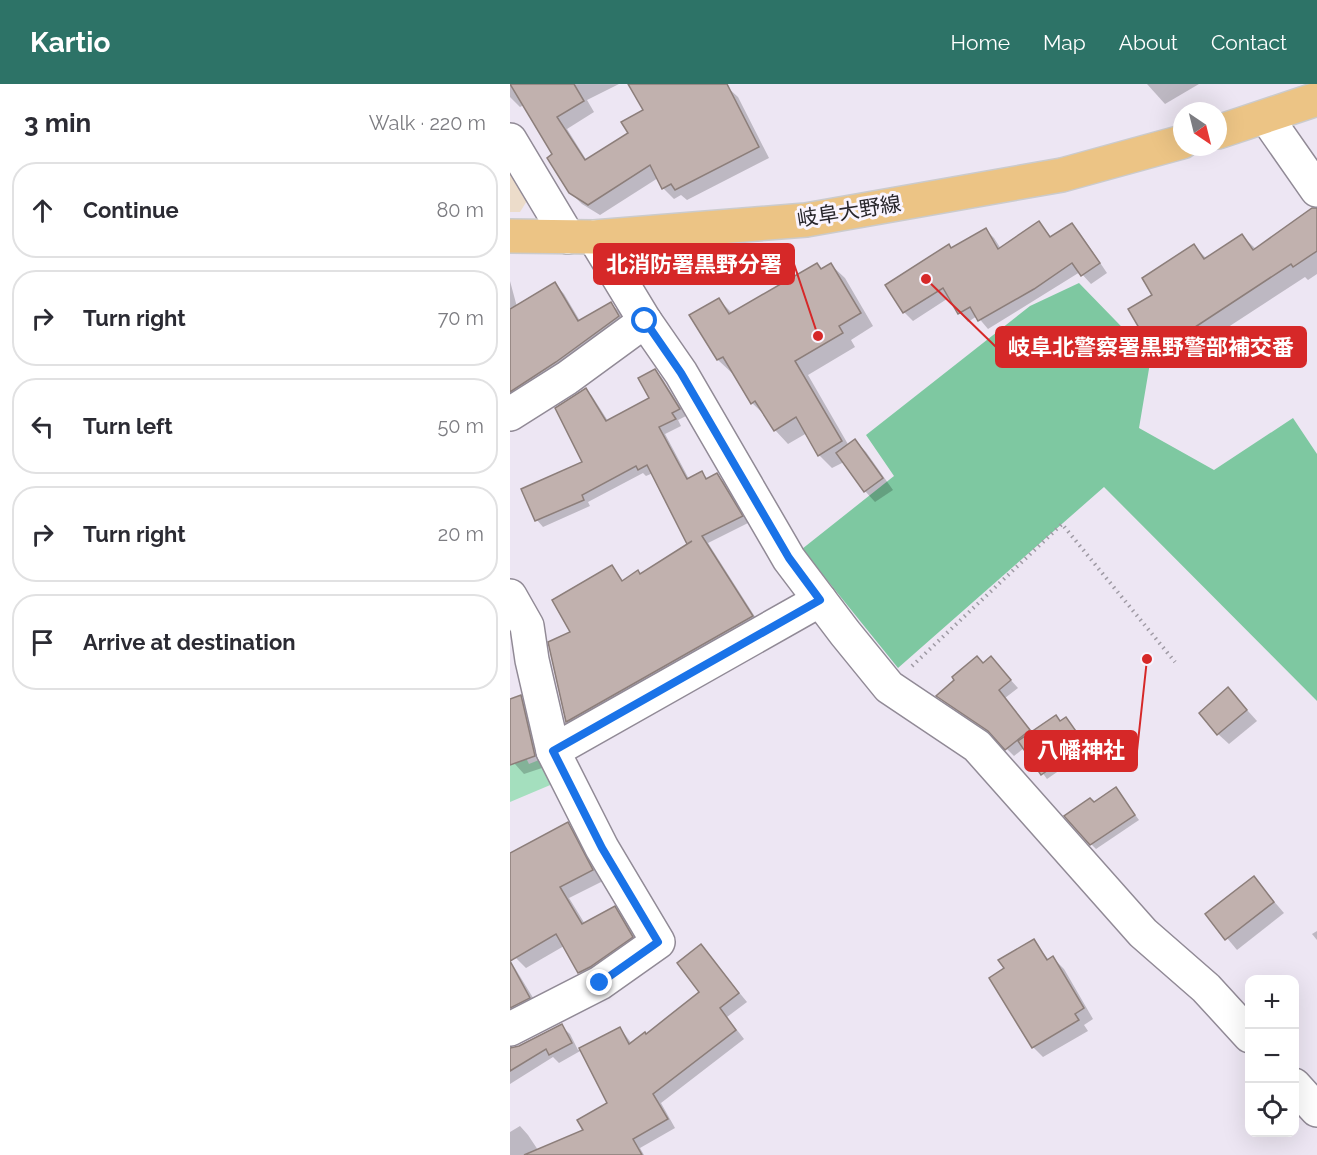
<!DOCTYPE html>
<html lang="en">
<head>
<meta charset="utf-8">
<style>
	:root { --surface:#fff; --page:#f7f7f7; --text:#2b2b33; --muted:#7c7c81; --line:#e1e1e2; --accent:#2d7367 }
	body { margin:0; font-family:Raleway,"Noto Sans JP",sans-serif; background:var(--page); color:var(--text) }
	.controls { position:absolute; right:18px; bottom:18px; display:grid; overflow:hidden; border-radius:12px; box-shadow:0 6px 24px #0002 }
	.controls button { width:54px; height:54px; display:grid; place-items:center; padding:0; border:0; border-bottom:2px solid var(--line); background:var(--surface); color:var(--text); font:30px sans-serif }
	.compass { position:absolute; left:663px; top:18px; width:54px; height:54px; border-radius:50%; background:var(--surface); box-shadow:0 6px 24px #0002; rotate:145deg }
	.stop { position:absolute; width:18px; height:18px; margin:-14px; border:4px solid #1a73e8; border-radius:50%; background:#fff }
	.stop.end { background:#1a73e8; border-color:#fff; box-shadow:0 2px 6px #0008 }
	.list { margin:0; padding:0; list-style:none }
	h2 { display:flex; justify-content:space-between; align-items:center; height:78px; margin:0; padding:0 24px; font-size:26px }
	h2 small { font-size:20px; font-weight:400; color:var(--muted) }
	.list li { display:grid; grid-template-columns:39px 1fr auto; gap:18px; align-items:center; box-sizing:border-box; height:96px; margin:0 12px 12px; padding:0 12px; border:2px solid var(--line); border-radius:24px }
	.list b { display:block; font-size:22px; white-space:nowrap }
	.list em { font-size:20px; font-style:normal; color:var(--muted) }
	.icon { flex:none; width:33px; height:33px; fill:none; stroke:currentColor; stroke-width:2; stroke-linecap:round; stroke-linejoin:round }
	.map { position:relative; flex:none; width:807px; height:1071px; overflow:hidden }
	header { display:flex; align-items:center; gap:36px; box-sizing:border-box; height:84px; padding:0 30px; background:var(--accent); color:#fff }
	header strong { font-size:28px }
	nav { display:flex; gap:33px; margin-inline-start:auto; font-size:21px }
	main { display:flex }
	aside { flex:1; background:var(--surface) }
	.map>svg:first-child { display:block }
	.commercial { fill:#ecdcca }
	.green { fill:#a4dfbe }
	.forest { fill:#7ec8a1 }
	.shadow { fill:#0003 }
	.building { fill:#c1b1ae; stroke:#8c7e7a; stroke-width:1.5 }
	.lines { fill:none; stroke-linecap:round; stroke-linejoin:round }
	.minor-casing { stroke:#918a96; stroke-width:36 }
	.major-casing { stroke:#cbcbcc; stroke-width:36 }
	.path { stroke:#9f9aa4; stroke-width:4; stroke-dasharray:1.5 4.5; stroke-linecap:butt }
	.minor { stroke:#fff; stroke-width:33 }
	.major { stroke:#ecc485; stroke-width:33 }
	.route { stroke:#1a73e8; stroke-width:8 }
	.labels { text-anchor:middle; dominant-baseline:central; stroke-width:6; stroke-linejoin:round; paint-order:stroke }
	.street-label { font-size:21px; fill:#28262b; stroke:#f9f4fe }
	.leader { fill:none; stroke:#d62828; stroke-width:2 }
	.callout-dot { fill:#d62828; stroke:#f9f4fe; stroke-width:2 }
	.callout { fill:#d62828; stroke:#d62828; stroke-width:2 }
	.callout-label { font-size:22px; text-anchor:middle; font-weight:bold; fill:#fff }
</style>
</head>
<body>
<header>
<strong>Kartio</strong>
<nav><a>Home</a><a>Map</a><a>About</a><a>Contact</a></nav>
</header>
<main>
<aside>
<h2>3 min<small>Walk · 220 m</small></h2>
<ul class="list">
<li><svg class="icon" aria-label="ahead" viewBox="0 0 24 24"><path d="M12 20V5M6 11l6-6 6 6"/></svg><div><b>Continue</b></div><em>80 m</em></li>
<li><svg class="icon" aria-label="right" viewBox="0 0 24 24"><path d="M7 20v-9h11M14 6l5 5-5 5"/></svg><div><b>Turn right</b></div><em>70 m</em></li>
<li><svg class="icon" aria-label="left" viewBox="0 0 24 24"><path d="M17 20v-9H6M10 6l-5 5 5 5"/></svg><div><b>Turn left</b></div><em>50 m</em></li>
<li><svg class="icon" aria-label="right" viewBox="0 0 24 24"><path d="M7 20v-9h11M14 6l5 5-5 5"/></svg><div><b>Turn right</b></div><em>20 m</em></li>
<li><svg class="icon" aria-label="arrive" viewBox="0 0 24 24"><path d="M6 21V4h12l-3 4 3 4H6"/></svg><div><b>Arrive at destination</b></div></li>
</ul>
</aside>
<div class="map">
<svg width="807" height="1071" viewBox="0 0 807 1071">
	<rect width="100%" height="100%" fill="#ede6f3"/>
	<!-- commercial -->
	<polygon class="commercial" points="0,76 23,107 10,128 0,128"/>
	<!-- green -->
	<polygon class="green" points="0,642 19,680 39,672 45,699 0,718"/>
	<!-- forest -->
	<polygon class="forest" points="569,199 641,273 629,344 704,386 783,334 807,370 807,617 594,403 388,584 292,465 384,392 356,351 520,222"/>
	<!-- shadow -->
	<g class="shadow">
		<polygon points="0,0 109,0 77,16 84,28 57,45 77,77 120,49 135,27 120,0 210,0 217,3 228,13 259,74 177,116 171,111 164,115 153,104 148,94 90,131 72,120 60,108 44,70 14,21 10,23 0,13"/>
		<polygon points="637,0 689,0 655,20"/>
		<polygon points="807,130 807,190 798,196 795,193 683,266 658,280 644,267 644,212 684,162 697,175 732,152 746,165"/>
		<polygon points="529,139 542,154 562,141 570,149 597,189 581,200 570,188 478,245 467,232 458,238 450,229 440,213 403,237 394,228 377,201 476,146 484,154 491,165"/>
		<polygon points="307,181 312,186 321,181 335,194 363,242 341,256 345,263 298,291 339,362 345,357 356,368 383,406 365,418 355,407 334,378 322,384 309,371 297,349 278,360 265,346 256,332 242,319 223,288 222,289 208,276 181,231 208,215 222,229"/>
		<polygon points="0,197 7,223 45,200 54,210 70,237 101,220 111,229 118,243 0,324"/>
		<polygon points="145,287 152,294 176,332 168,336 171,342 155,350 179,395 192,389 198,395 207,391 214,398 238,439 198,459 249,539 64,644 57,638 40,558 62,548 102,483 113,498 131,491 180,460 143,389 136,392 133,389 78,418 80,422 33,443 27,436 74,379 76,305 82,312 98,337 141,315"/>
		<polygon points="473,580 488,582 508,604 495,614 522,649 556,635 579,666 537,695 514,664 504,672 485,653 435,619 428,612"/>
		<polygon points="718,605 747,637 719,660 708,650"/>
		<polygon points="11,613 21,624 35,683 14,690 4,679 0,666 0,617"/>
		<polygon points="606,705 629,736 586,765 581,760 584,720"/>
		<polygon points="58,740 68,751 93,797 59,814 75,840 105,824 115,835 132,864 79,899 69,888 54,862 16,884 6,874 0,864 0,771"/>
		<polygon points="744,794 774,829 727,866 697,830"/>
		<polygon points="807,847 807,856 802,850"/>
		<polygon points="523,857 539,876 543,874 554,885 583,935 574,941 578,947 533,973 523,963 496,885"/>
		<polygon points="191,862 237,918 217,933 234,955 151,1019 165,1044 130,1064 134,1071 0,1071 0,1048 10,1042 18,1051 28,1066 75,1047 99,1019 72,966 49,979 43,973 0,1000 0,965 8,963 51,942 60,950 68,966 110,944 122,960 136,952 192,908"/>
		<polygon points="0,876 28,922 0,936"/>
	</g>
	<!-- building -->
	<g class="building">
		<polygon points="0,0 64,0 74,17 47,33 75,76 118,49 111,38 133,26 118,0 217,0 249,63 165,106 161,100 152,105 140,81 78,121 59,109 37,74 42,70"/>
		<polygon points="802,124 807,124 807,167 783,183 781,180 670,253 643,268 618,225 642,211 632,194 684,160 694,175 732,150 743,166"/>
		<polygon points="529,137 540,153 562,139 590,179 571,192 562,179 524,205 468,237 460,223 448,230 433,204 393,229 375,201 439,160 441,164 476,144 488,165"/>
		<polygon points="307,179 311,185 321,179 351,229 329,242 333,249 285,277 332,357 308,372 286,333 264,347 245,317 241,320 213,273 207,276 179,231 209,214 219,230"/>
		<polygon points="45,198 68,237 101,218 109,232 46,278 0,308 0,225"/>
		<polygon points="145,285 170,325 162,329 166,335 149,343 177,395 192,387 196,395 207,389 233,432 192,452 243,532 56,638 38,558 60,548 42,516 102,481 112,497 128,486 130,490 182,457 177,460 137,381 128,386 126,382 72,411 74,416 25,437 11,405 72,378 45,324 76,304 96,337 139,314 128,294"/>
		<polygon points="345,355 373,394 354,408 326,369"/>
		<polygon points="467,572 473,579 481,572 501,596 489,606 520,646 495,666 478,647 426,612 444,596 442,593"/>
		<polygon points="718,603 737,626 707,651 689,629"/>
		<polygon points="11,611 25,672 0,681 0,615"/>
		<polygon points="546,631 550,637 556,633 575,660 531,691 508,657"/>
		<polygon points="606,703 625,731 580,761 554,732 580,714 584,718"/>
		<polygon points="58,738 83,786 50,803 72,840 105,822 123,853 80,883 68,889 46,850 0,877 20,914 0,924 0,769"/>
		<polygon points="744,792 764,818 715,856 695,830"/>
		<polygon points="524,855 537,876 543,872 574,924 565,930 569,936 522,964 479,894 494,884 488,876"/>
		<polygon points="191,860 229,909 210,924 226,946 143,1010 158,1035 123,1055 132,1071 14,1071 73,1046 67,1036 97,1019 69,964 110,943 119,960 135,948 136,950 189,908 167,879"/>
		<polygon points="52,940 62,959 39,971 36,965 0,987 0,964 9,962"/>
	</g>
	<g class="lines">
		<defs>
			<g id="minor">
				<polyline points="756,33 807,106"/>
				<polyline points="0,56 58,153"/>
				<polyline points="84,153 135,237 171,289 279,475 335,549 379,603 467,662 633,849 696,904 740,952"/>
				<polyline points="0,330 57,294 135,237"/>
				<polyline points="0,512 17,542 22,576 43,667 92,764 148,858 90,899 0,945"/>
				<polyline points="43,667 310,516"/>
				<polyline points="784,1001 807,1026"/>
			</g>
			<g id="major">
				<polyline points="708,48 807,15"/>
				<polyline points="0,152 84,153 296,136 552,91 672,58"/>
			</g>
		</defs>
		<!-- minor casing -->
		<use href="#minor" class="minor-casing"/>
		<!-- major casing -->
		<use href="#major" class="major-casing"/>
		<!-- path -->
		<polyline class="path" points="402,582 552,440 665,578"/>
		<!-- minor -->
		<use href="#minor" class="minor"/>
		<!-- major -->
		<use href="#major" class="major"/>
	</g>
	<g class="lines">
		<!-- route -->
		<polyline class="route" points="90,899 148,858 92,764 43,667 310,516 279,474 171,289 135,237"/>
	</g>
	<g class="labels">
		<!-- street labels -->
		<g class="street-label">
			<text transform="translate(339 127) rotate(-9)">岐阜大野線</text>
		</g>
	</g>
	<!-- callouts -->
	<path class="leader" d="M308 252L284 180M416 195L486 263M637 575L627 667"/>
	<g class="callout-dot">
		<circle cx="308" cy="252" r="6"/>
		<circle cx="416" cy="195" r="6"/>
		<circle cx="637" cy="575" r="6"/>
	</g>
	<g class="callout">
		<rect x="84" y="160" width="200" height="40" rx="6"/>
		<rect x="486" y="243" width="310" height="40" rx="6"/>
		<rect x="515" y="647" width="112" height="40" rx="6"/>
	</g>
	<g class="callout-label">
		<text x="184" y="188">北消防署黒野分署</text>
		<text x="641" y="271">岐阜北警察署黒野警部補交番</text>
		<text x="571" y="674">八幡神社</text>
	</g>
</svg>
<div class="controls">
<button>+</button>
<button>−</button>
<button><svg class="icon" aria-label="locate" viewBox="0 0 24 24"><circle cx="12" cy="12" r="6"/><path d="M12 2v4M12 18v4M2 12h4M18 12h4"/></svg></button>
</div>
<svg class="compass" viewBox="-18 -18 36 36"><path d="M0-13l5 13h-10z" fill="#e53935"/><path d="M0 13l5-13h-10z" fill="#7c7c81"/></svg>
<div class="stop" style="left:135px;top:237px"></div>
<div class="stop end" style="left:90px;top:899px"></div>
</div>
</main>
</body>
</html>
